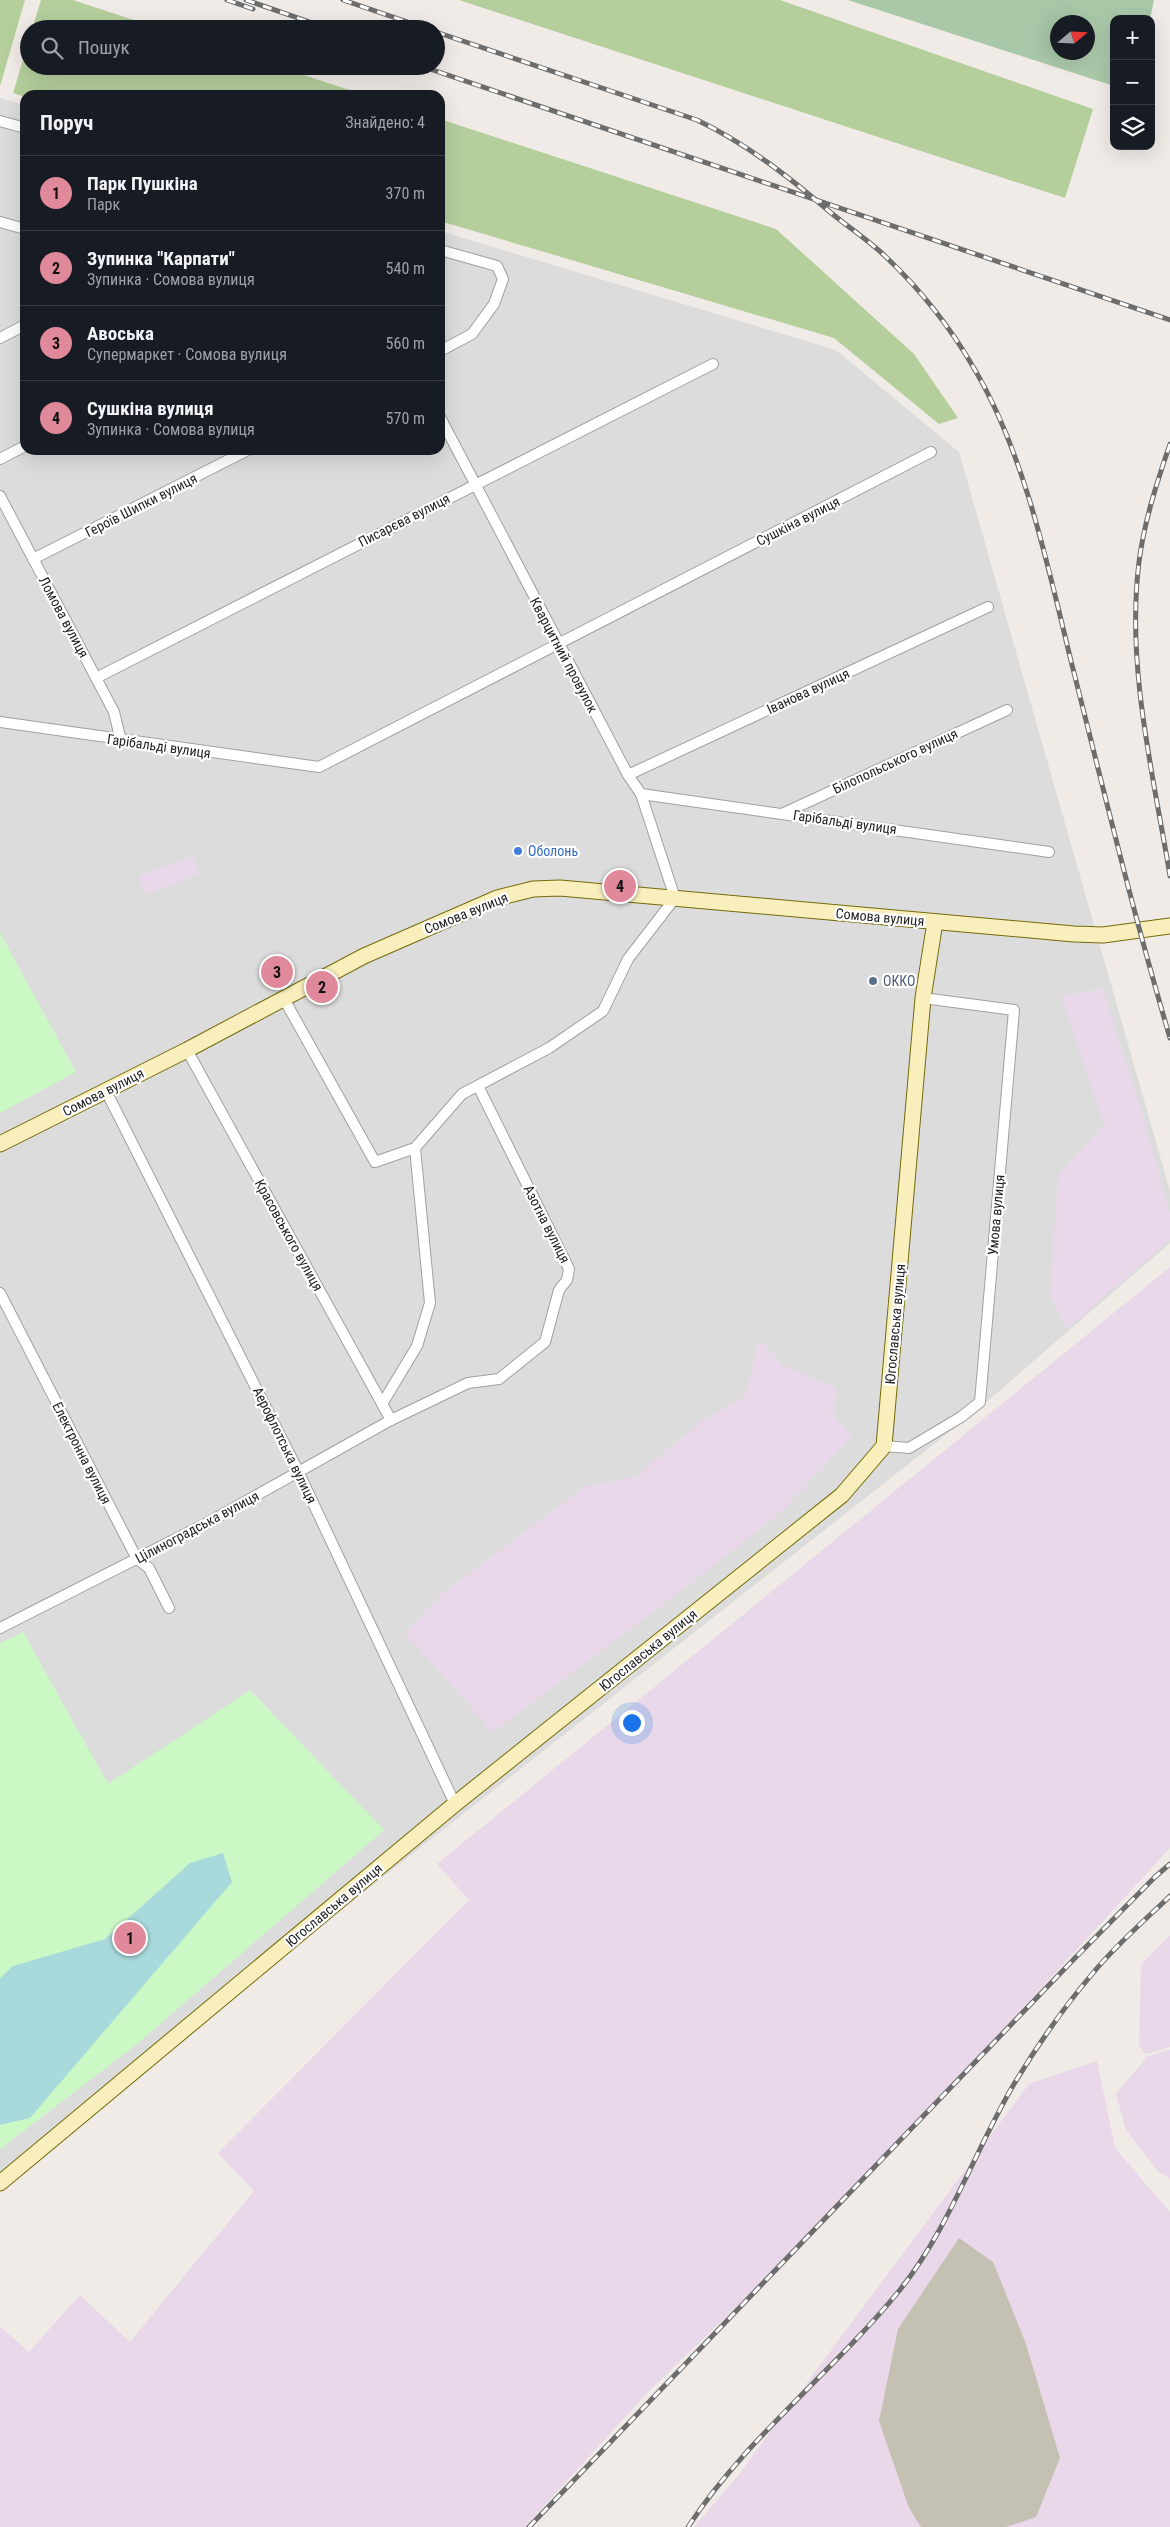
<!DOCTYPE html>
<html lang="uk">
<head>
<meta charset="utf-8">
<style>
	:root { --surface:#171b24; --page:#20242c; --text:#f1f3f6; --muted:#9ea1a6; --line:#363941; --accent:#df899b }
	body { margin:0; font-family:"Roboto Condensed",sans-serif; background:var(--page); color:var(--text) }
	.controls { position:absolute; right:15px; top:15px; display:grid; overflow:hidden; border-radius:10px; box-shadow:0 5px 20px #0002 }
	.controls button { width:45px; height:45px; display:grid; place-items:center; padding:0; border:0; border-bottom:1px solid var(--line); background:var(--surface); color:var(--text); font:25px sans-serif }
	.compass { position:absolute; left:1050px; top:15px; width:45px; height:45px; border-radius:50%; background:var(--surface); box-shadow:0 5px 20px #0002; rotate:71deg }
	.you { position:absolute; left:631px; top:1722px; width:18px; height:18px; margin:-12px; border:4px solid #fff; border-radius:50%; background:#1a73e8; box-shadow:0 0 0 8px #1a73e833 }
	.badge { display:grid; place-items:center; width:32px; height:32px; border-radius:50%; background:var(--accent); color:#111; font-size:16px; font-weight:700 }
	.pin { position:absolute; translate:-50% -50%; border:2px solid #fff; box-shadow:0 1px 5px #0006 }
	.list { margin:0; padding:0; list-style:none }
	h2 { display:flex; justify-content:space-between; align-items:center; height:65px; margin:0; padding:0 20px; font-size:21px }
	h2 small { font-size:16px; font-weight:400; color:var(--muted) }
	.list li { display:grid; grid-template-columns:32px 1fr auto; gap:15px; align-items:center; box-sizing:border-box; height:75px; padding:0 20px; border-top:1px solid var(--line) }
	.list b { display:block; font-size:19px; white-space:nowrap }
	.list p { margin:0; font-size:16px; white-space:nowrap; color:var(--muted) }
	.list em { font-size:16px; font-style:normal; color:var(--muted) }
	.icon { flex:none; width:28px; height:28px; fill:none; stroke:currentColor; stroke-width:2; stroke-linecap:round; stroke-linejoin:round }
	.map { position:relative; flex:none; width:1170px; height:2527px; overflow:hidden }
	.search { position:absolute; background:var(--surface); box-shadow:0 5px 20px #0002; left:20px; top:20px; width:425px; height:55px; display:flex; align-items:center; gap:12px; box-sizing:border-box; padding:0 18px; border-radius:28px; color:var(--muted); font-size:19px }
	.panel { position:absolute; background:var(--surface); box-shadow:0 5px 20px #0002; left:20px; top:90px; width:425px; height:365px; border-radius:15px }
	.map>svg:first-child { display:block }
	.residential { fill:#dddcdd }
	.industrial { fill:#e8d8e9 }
	.construction { fill:#c4c0b2 }
	.forest { fill:#b4ce9c }
	.cemetery { fill:#a9c8a8; fill-rule:evenodd }
	.park { fill:#cbf8c5 }
	.water { fill:#a8dadc }
	.lines { fill:none; stroke-linecap:round; stroke-linejoin:round }
	.street-casing { stroke:#a0a0a0; stroke-width:12 }
	.secondary-casing { stroke:#746b08; stroke-width:17 }
	.street { stroke:#fff; stroke-width:10 }
	.secondary { stroke:#f8efbc; stroke-width:15 }
	.rail-casing { stroke:#6d6d6d; stroke-width:5 }
	.rail { stroke:#fff; stroke-width:3; stroke-dasharray:9; stroke-linecap:butt }
	.shop-dot { fill:#3f7fe0; stroke:#fff; stroke-width:2 }
	.service-dot { fill:#5c6f8a; stroke:#fff; stroke-width:2 }
	.labels { text-anchor:middle; dominant-baseline:central; stroke-width:4.5; stroke-linejoin:round; paint-order:stroke }
	.street-label { font-size:14px; fill:#1f1f1f; stroke:#fff }
	.shop-label { font-size:14px; fill:#366cbe; stroke:#fff; text-anchor:start }
	.service-label { font-size:14px; fill:#4e5e75; stroke:#fff; text-anchor:start }
</style>
</head>
<body>
<div class="map">
<svg width="1170" height="2527" viewBox="0 0 1170 2527">
	<rect width="100%" height="100%" fill="#f0ebe6"/>
	<!-- residential -->
	<polygon class="residential" points="0,98 25,105 25,450 440,450 440,231 836,350 959,452 1170,1191 1170,1243 976,1411 0,2178"/>
	<!-- industrial -->
	<g class="industrial">
		<polygon points="193,856 199,874 146,894 139,876"/>
		<polygon points="1103,989 1143,1116 1170,1213 1170,1240 1067,1329 1050,1297 1058,1175 1104,1125 1061,996"/>
		<polygon points="1170,1267 1170,1848 845,2202 647,2393 525,2527 0,2527 0,2326 29,2352 80,2295 130,2342 254,2191 218,2153 469,1900 437,1864"/>
		<polygon points="759,1338 782,1365 837,1388 833,1417 853,1435 779,1514 656,1610 493,1732 405,1633 440,1595 584,1487 635,1477 702,1421 745,1396"/>
		<polygon points="1170,1935 1170,2047 1146,2054 1139,2046 1141,1965"/>
		<polygon points="1170,2050 1170,2179 1158,2171 1126,2130 1116,2094 1148,2056"/>
		<polygon points="1097,2061 1115,2148 1170,2212 1170,2527 694,2527 737,2477 1029,2084"/>
	</g>
	<!-- construction -->
	<polygon class="construction" points="959,2238 993,2262 1026,2344 1060,2458 1036,2517 1006,2527 921,2527 909,2508 879,2421 898,2329"/>
	<!-- forest -->
	<g class="forest">
		<polygon points="0,0 25,0 0,86"/>
		<polygon points="41,0 73,0 161,29 32,29"/>
		<polygon points="459,0 780,0 1093,109 1065,198"/>
		<polygon points="29,40 29,66 276,66 365,95 25,97 13,93"/>
		<polygon points="440,119 776,229 914,354 958,418 939,424 834,338 440,221"/>
	</g>
	<!-- cemetery -->
	<path class="cemetery" d="M848 0H1154L1150 19H1114V86ZM1058 22H1088V52H1058Z"/>
	<!-- park -->
	<g class="park">
		<polygon points="0,933 76,1072 0,1113"/>
		<polygon points="23,1632 108,1784 250,1690 384,1830 136,2045 0,2149 0,1643"/>
	</g>
	<!-- water -->
	<polygon class="water" points="223,1853 232,1882 30,2118 0,2125 0,1978 13,1966 105,1939 190,1863"/>
	<g class="lines">
		<defs>
			<g id="street">
				<polyline points="0,121 25,128"/>
				<polyline points="0,222 25,229"/>
				<polyline points="440,250 497,266 503,279 494,304 472,334 440,351"/>
				<polyline points="0,338 25,325"/>
				<polyline points="0,459 25,446"/>
				<polyline points="0,496 114,712 121,741"/>
				<polyline points="33,559 248,450"/>
				<polyline points="96,678 713,364"/>
				<polyline points="0,722 319,767 931,452"/>
				<polyline points="628,775 988,607"/>
				<polyline points="641,794 1049,852"/>
				<polyline points="784,813 1007,710"/>
				<polyline points="284,999 375,1162 415,1148 462,1094 549,1048 603,1011 628,959 675,898 641,794 628,775 440,417"/>
				<polyline points="187,1050 391,1420"/>
				<polyline points="106,1091 298,1471 455,1804"/>
				<polyline points="0,1293 137,1559 149,1568 169,1608"/>
				<polyline points="382,1404 417,1346 430,1303 415,1148"/>
				<polyline points="884,1446 909,1448 961,1417 980,1402 1014,1010 923,998"/>
				<polyline points="0,1628 207,1523 391,1420 468,1383 499,1379 545,1342 559,1290 567,1280 569,1269 478,1086"/>
			</g>
			<g id="secondary">
				<polyline points="0,1144 187,1050 364,956 497,898 533,889 560,888 1074,934 1103,935 1170,926"/>
				<polyline points="0,2183 455,1804 842,1495 884,1446 923,998 935,922"/>
			</g>
		</defs>
		<!-- street casing -->
		<use href="#street" class="street-casing"/>
		<!-- secondary casing -->
		<use href="#secondary" class="secondary-casing"/>
		<!-- street -->
		<use href="#street" class="street"/>
		<!-- secondary -->
		<use href="#secondary" class="secondary"/>
		<defs>
			<g id="rail">
				<polyline points="227,0 253,9"/>
				<polyline points="246,0 330,29"/>
				<polyline points="343,0 428,29"/>
				<path d="M436 32 697 120C747 144 789 177 830 212 848 227 868 240 885 256 920 289 951 328 975 370 1025 455 1048 567 1071 661 1103 787 1133 913 1170 1038"/>
				<polyline points="421,66 1170,320"/>
				<path d="M1170 444C1157 482 1144 522 1139 562 1126 666 1153 773 1170 876"/>
				<polyline points="529,2527 1075,1958 1155,1877 1170,1864"/>
				<path d="M688 2527C746 2438 832 2373 899 2291 949 2229 974 2152 1014 2084 1037 2046 1064 2007 1093 1973 1116 1945 1144 1921 1170 1896"/>
			</g>
		</defs>
		<!-- rail casing -->
		<use href="#rail" class="rail-casing"/>
		<!-- rail -->
		<use href="#rail" class="rail"/>
	</g>
	<!-- markers -->
	<circle class="shop-dot" cx="518" cy="851" r="5"/>
	<circle class="service-dot" cx="873" cy="981" r="5"/>
	<g class="labels">
		<!-- street labels -->
		<g class="street-label">
			<text transform="translate(141 505) rotate(-27)">Героїв Шипки вулиця</text>
			<text transform="translate(404 520) rotate(-27)">Писарєва вулиця</text>
			<text transform="translate(798 521) rotate(-27)">Сушкіна вулиця</text>
			<text transform="translate(64 617) rotate(62)">Ломова вулиця</text>
			<text transform="translate(564 655) rotate(62)">Кварцитний провулок</text>
			<text transform="translate(808 691) rotate(-25)">Іванова вулиця</text>
			<text transform="translate(159 746) rotate(8)">Гарібальді вулиця</text>
			<text transform="translate(895 761) rotate(-25)">Білопольського вулиця</text>
			<text transform="translate(845 822) rotate(8)">Гарібальді вулиця</text>
			<text transform="translate(466 913) rotate(-22)">Сомова вулиця</text>
			<text transform="translate(880 917) rotate(5)">Сомова вулиця</text>
			<text transform="translate(103 1092) rotate(-27)">Сомова вулиця</text>
			<text transform="translate(996 1215) rotate(-85)">Умова вулиця</text>
			<text transform="translate(547 1224) rotate(63)">Азотна вулиця</text>
			<text transform="translate(289 1235) rotate(61)">Красовського вулиця</text>
			<text transform="translate(895 1324) rotate(-85)">Югославська вулиця</text>
			<text transform="translate(285 1445) rotate(64)">Аерофлотська вулиця</text>
			<text transform="translate(82 1453) rotate(63)">Електронна вулиця</text>
			<text transform="translate(197 1527) rotate(-28)">Цілиноградська вулиця</text>
			<text transform="translate(648 1650) rotate(-39)">Югославська вулиця</text>
			<text transform="translate(334 1905) rotate(-40)">Югославська вулиця</text>
		</g>
		<!-- shop labels -->
		<g class="shop-label">
			<text x="528" y="851">Оболонь</text>
		</g>
		<!-- service labels -->
		<g class="service-label">
			<text x="883" y="981">ОККО</text>
		</g>
	</g>
</svg>
<div class="controls">
<button>+</button>
<button>−</button>
<button><svg class="icon" aria-label="layers" viewBox="0 0 24 24"><path d="M12 4l9 5-9 5-9-5zM3 14l9 5 9-5"/></svg></button>
</div>
<svg class="compass" viewBox="-18 -18 36 36"><path d="M0-13l5 13h-10z" fill="#e53935"/><path d="M0 13l5-13h-10z" fill="#9ea1a6"/></svg>
<div class="you"></div>
<div class="pin badge" style="left:130px;top:1938px">1</div>
<div class="pin badge" style="left:322px;top:987px">2</div>
<div class="pin badge" style="left:277px;top:972px">3</div>
<div class="pin badge" style="left:620px;top:886px">4</div>
<div class="search"><svg class="icon" aria-label="search" viewBox="0 0 24 24"><circle cx="10" cy="10" r="6"/><path d="M15 15l6 6"/></svg>Пошук</div>
<section class="panel">
<h2>Поруч<small>Знайдено: 4</small></h2>
<ul class="list">
<li><span class="badge">1</span><div><b>Парк Пушкіна</b><p>Парк</p></div><em>370 m</em></li>
<li><span class="badge">2</span><div><b>Зупинка &quot;Карпати&quot;</b><p>Зупинка · Сомова вулиця</p></div><em>540 m</em></li>
<li><span class="badge">3</span><div><b>Авоська</b><p>Супермаркет · Сомова вулиця</p></div><em>560 m</em></li>
<li><span class="badge">4</span><div><b>Сушкіна вулиця</b><p>Зупинка · Сомова вулиця</p></div><em>570 m</em></li>
</ul>
</section>
</div>
</body>
</html>
